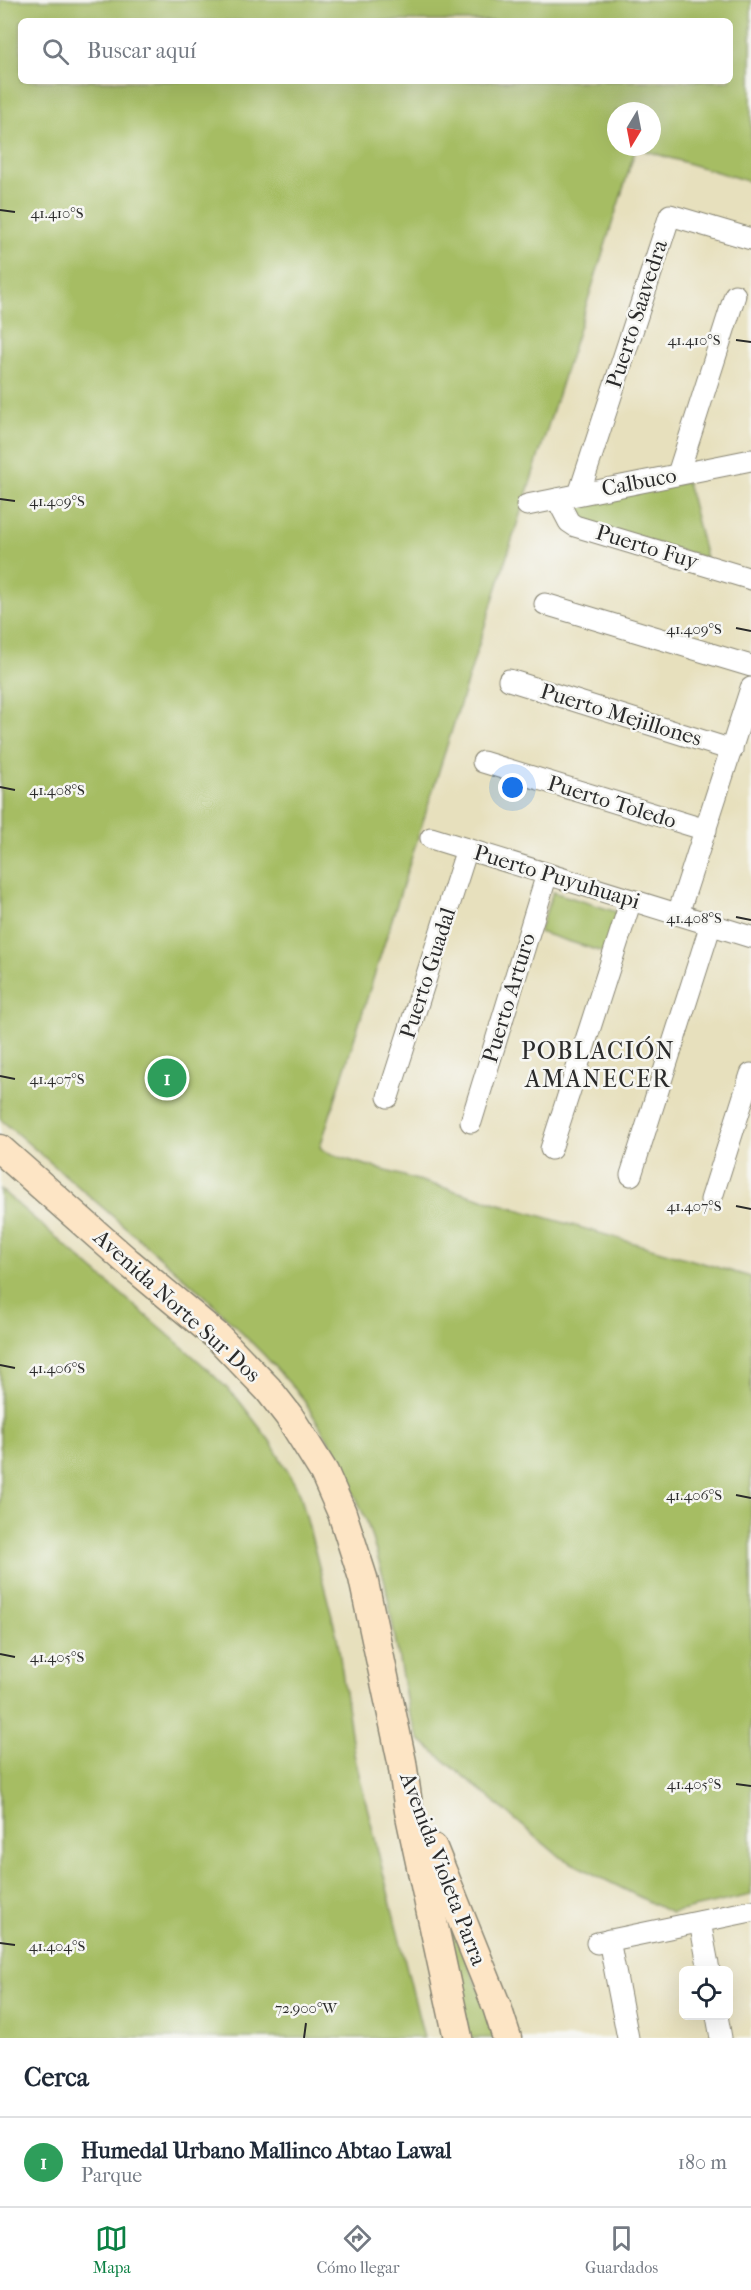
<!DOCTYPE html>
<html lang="es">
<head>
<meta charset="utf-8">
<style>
	:root { --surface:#fff; --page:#f6f6f7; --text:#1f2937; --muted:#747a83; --line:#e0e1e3; --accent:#0b8043 }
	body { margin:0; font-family:"IM FELL French Canon",serif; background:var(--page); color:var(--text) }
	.controls { position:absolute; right:18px; bottom:18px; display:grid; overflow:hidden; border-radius:9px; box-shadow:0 6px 24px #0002 }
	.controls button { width:54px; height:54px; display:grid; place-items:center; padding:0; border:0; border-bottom:2px solid var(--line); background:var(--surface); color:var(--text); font:30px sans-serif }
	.compass { position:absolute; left:607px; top:102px; width:54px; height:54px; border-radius:50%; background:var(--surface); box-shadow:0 6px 24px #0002; rotate:190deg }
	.you { position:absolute; left:513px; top:788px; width:21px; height:21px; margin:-15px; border:4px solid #fff; border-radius:50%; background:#1a73e8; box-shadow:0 0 0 9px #1a73e833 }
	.badge { display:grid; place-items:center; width:39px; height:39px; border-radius:50%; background:var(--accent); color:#fff; font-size:20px; font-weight:700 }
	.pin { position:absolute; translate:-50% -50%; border:3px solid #fff; box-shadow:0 2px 6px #0006 }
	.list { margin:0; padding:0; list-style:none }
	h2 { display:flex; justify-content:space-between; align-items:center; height:78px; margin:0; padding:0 24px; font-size:26px }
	h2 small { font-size:20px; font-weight:400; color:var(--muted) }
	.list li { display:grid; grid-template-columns:39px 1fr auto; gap:18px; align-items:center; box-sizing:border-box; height:90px; padding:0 24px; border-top:2px solid var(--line) }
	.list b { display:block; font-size:22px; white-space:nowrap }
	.list p { margin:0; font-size:20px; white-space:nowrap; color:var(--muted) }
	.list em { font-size:20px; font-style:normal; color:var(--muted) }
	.icon { flex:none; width:33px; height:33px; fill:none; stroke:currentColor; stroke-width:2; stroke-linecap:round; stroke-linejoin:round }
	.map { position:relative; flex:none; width:751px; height:2038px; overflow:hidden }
	.search { position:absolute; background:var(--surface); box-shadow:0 6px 24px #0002; left:18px; right:18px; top:18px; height:66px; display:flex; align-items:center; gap:15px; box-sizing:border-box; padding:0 21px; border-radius:9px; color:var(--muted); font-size:22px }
	.sheet { height:168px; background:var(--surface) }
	nav { display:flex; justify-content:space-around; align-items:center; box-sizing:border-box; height:84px; border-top:2px solid var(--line); background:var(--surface); font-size:16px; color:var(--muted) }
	nav a { display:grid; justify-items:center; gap:3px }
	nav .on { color:var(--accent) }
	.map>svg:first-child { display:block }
	.green { fill:#a6bd63; stroke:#687447; stroke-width:1.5; fill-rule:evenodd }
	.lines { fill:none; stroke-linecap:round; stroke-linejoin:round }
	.street-casing { stroke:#898674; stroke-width:23 }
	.secondary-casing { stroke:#898674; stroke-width:31 }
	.street { stroke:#fff; stroke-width:21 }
	.secondary { stroke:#fde5c5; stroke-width:28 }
	.ticks { fill:none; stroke:#2b2b2b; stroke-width:2 }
	.labels { text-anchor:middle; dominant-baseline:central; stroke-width:5; stroke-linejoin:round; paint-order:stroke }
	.street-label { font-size:22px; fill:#2b2b2b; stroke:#f6f6f2 }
	.neighbourhood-label { font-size:24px; letter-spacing:1.5px; fill:#2b2b2b; stroke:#f6f6f2 }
	.ticks-label { font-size:15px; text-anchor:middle; fill:#2b2b2b; stroke:#f6f6f2; stroke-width:5; stroke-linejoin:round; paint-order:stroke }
</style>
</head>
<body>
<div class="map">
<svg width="751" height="2038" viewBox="0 0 751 2038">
	<rect width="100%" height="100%" fill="#f6f6f2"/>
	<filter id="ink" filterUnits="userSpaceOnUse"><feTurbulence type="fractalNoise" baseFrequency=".0167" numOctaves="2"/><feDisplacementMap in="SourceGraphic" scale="12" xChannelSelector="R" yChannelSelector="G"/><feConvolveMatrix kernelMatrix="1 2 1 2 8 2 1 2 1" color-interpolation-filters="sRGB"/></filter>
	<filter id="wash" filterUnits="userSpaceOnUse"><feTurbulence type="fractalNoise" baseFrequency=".008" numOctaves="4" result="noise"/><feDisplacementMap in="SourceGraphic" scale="24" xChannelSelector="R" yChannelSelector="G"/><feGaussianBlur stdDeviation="1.35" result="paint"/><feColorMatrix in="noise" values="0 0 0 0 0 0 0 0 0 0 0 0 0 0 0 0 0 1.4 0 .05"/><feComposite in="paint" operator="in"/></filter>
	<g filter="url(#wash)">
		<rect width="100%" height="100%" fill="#e7e0bd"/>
		<!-- green -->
		<g class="green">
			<path d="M0 0H751V182L636 148 320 1147 324 1151 345 1159 751 1277V1895L671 1913 560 1857 419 1739 408 1710 385 1582 367 1522 333 1447 301 1396 264 1355 204 1295 0 1119ZM21 21H730V81H21ZM616 111H652V147H616Z"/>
			<polygon points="687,482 706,558 576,520 573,509 575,505"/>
			<polygon points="553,892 617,912 606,953 539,932"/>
			<polygon points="0,1189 202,1364 237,1398 270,1441 300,1493 337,1636 354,1754 424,2038 0,2038"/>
			<polygon points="447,1918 501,2038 469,2038"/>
		</g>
	</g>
	<g filter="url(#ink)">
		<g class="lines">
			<defs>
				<g id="street">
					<polyline points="678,474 735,295"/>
					<polyline points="579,494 670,215 751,239"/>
					<polyline points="557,499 569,522 575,526 751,579"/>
					<polyline points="527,505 751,460"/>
					<polyline points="545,604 751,666"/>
					<polyline points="509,680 732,750"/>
					<polyline points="483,762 706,830"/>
					<polyline points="431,838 751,937"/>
					<polyline points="678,914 751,688"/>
					<polyline points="388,1097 467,849"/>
					<polyline points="471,1122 547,874"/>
					<polyline points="551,1149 631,900"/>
					<polyline points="631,1175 711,924"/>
					<polyline points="711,1200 751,1074"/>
					<polyline points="700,1922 709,1970"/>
					<polyline points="609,1940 628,2038"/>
					<polyline points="597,1943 751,1911"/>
					<polyline points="717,2016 721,2038"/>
				</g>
				<g id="secondary">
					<polyline points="0,1149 128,1262 218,1337 268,1389 289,1416 324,1472 342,1513 363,1578 402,1762 409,1811 458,2038"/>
					<polyline points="433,1848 497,2007 507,2038"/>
				</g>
			</defs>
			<!-- street casing -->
			<use href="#street" class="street-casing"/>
			<!-- secondary casing -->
			<use href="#secondary" class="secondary-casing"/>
			<!-- street -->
			<use href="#street" class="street"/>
			<!-- secondary -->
			<use href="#secondary" class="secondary"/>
		</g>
	</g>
	<!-- ticks -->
	<path class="ticks" d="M0 210 15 212M736 340 751 342M0 499 15 501M736 628 751 631M0 787 15 790M736 917 751 920M0 1076 15 1079M736 1206 751 1209M0 1365 15 1368M736 1495 751 1498M0 1654 15 1657M736 1784 751 1786M0 1943 15 1945M304 2038 306 2023"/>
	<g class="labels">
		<!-- street labels -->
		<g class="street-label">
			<text transform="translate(637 314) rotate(-72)">Puerto Saavedra</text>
			<text transform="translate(639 482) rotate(-11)">Calbuco</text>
			<text transform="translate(647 547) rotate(17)">Puerto Fuy</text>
			<text transform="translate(621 715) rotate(17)">Puerto Mejillones</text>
			<text transform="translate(612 802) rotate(17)">Puerto Toledo</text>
			<text transform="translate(557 877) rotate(17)">Puerto Puyuhuapi</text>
			<text transform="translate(428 973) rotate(-72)">Puerto Guadal</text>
			<text transform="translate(509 998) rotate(-73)">Puerto Arturo</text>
			<text transform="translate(177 1306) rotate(42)">Avenida Norte Sur Dos</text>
			<text transform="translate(443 1869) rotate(69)">Avenida Violeta Parra</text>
		</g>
		<!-- neighbourhood labels -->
		<g class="neighbourhood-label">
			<text x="598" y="1051">POBLACIÓN<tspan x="598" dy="28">AMANECER</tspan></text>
		</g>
	</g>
	<g class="ticks-label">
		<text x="57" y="218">41.410°S</text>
		<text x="694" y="345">41.410°S</text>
		<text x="57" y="506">41.409°S</text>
		<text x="694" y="634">41.409°S</text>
		<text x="57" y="795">41.408°S</text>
		<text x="694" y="923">41.408°S</text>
		<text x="57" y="1084">41.407°S</text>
		<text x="694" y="1211">41.407°S</text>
		<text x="57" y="1373">41.406°S</text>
		<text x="694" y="1500">41.406°S</text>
		<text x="57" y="1662">41.405°S</text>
		<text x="694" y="1789">41.405°S</text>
		<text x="57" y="1951">41.404°S</text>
		<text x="306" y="2013">72.900°W</text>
	</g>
</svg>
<div class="controls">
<button><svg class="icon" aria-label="locate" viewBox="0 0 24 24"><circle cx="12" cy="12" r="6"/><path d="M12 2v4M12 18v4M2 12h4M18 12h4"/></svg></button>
</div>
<svg class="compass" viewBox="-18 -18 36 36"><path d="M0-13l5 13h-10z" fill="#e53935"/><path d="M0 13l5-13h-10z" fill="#747a83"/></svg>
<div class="you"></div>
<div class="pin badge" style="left:167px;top:1078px;background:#2e9e5b">1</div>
<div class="search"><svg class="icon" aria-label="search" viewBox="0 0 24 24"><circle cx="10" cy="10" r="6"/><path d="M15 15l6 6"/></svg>Buscar aquí</div>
</div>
<section class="sheet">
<h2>Cerca<small></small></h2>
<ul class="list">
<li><span class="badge" style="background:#2e9e5b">1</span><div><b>Humedal Urbano Mallinco Abtao Lawal</b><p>Parque</p></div><em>180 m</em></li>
</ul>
</section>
<nav>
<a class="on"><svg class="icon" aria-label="map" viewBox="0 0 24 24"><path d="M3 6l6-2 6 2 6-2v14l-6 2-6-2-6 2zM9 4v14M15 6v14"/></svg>Mapa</a>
<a><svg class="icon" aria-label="directions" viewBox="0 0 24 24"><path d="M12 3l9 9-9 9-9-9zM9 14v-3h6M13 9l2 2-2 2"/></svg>Cómo llegar</a>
<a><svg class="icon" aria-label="saved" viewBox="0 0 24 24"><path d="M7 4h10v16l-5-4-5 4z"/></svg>Guardados</a>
</nav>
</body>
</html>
